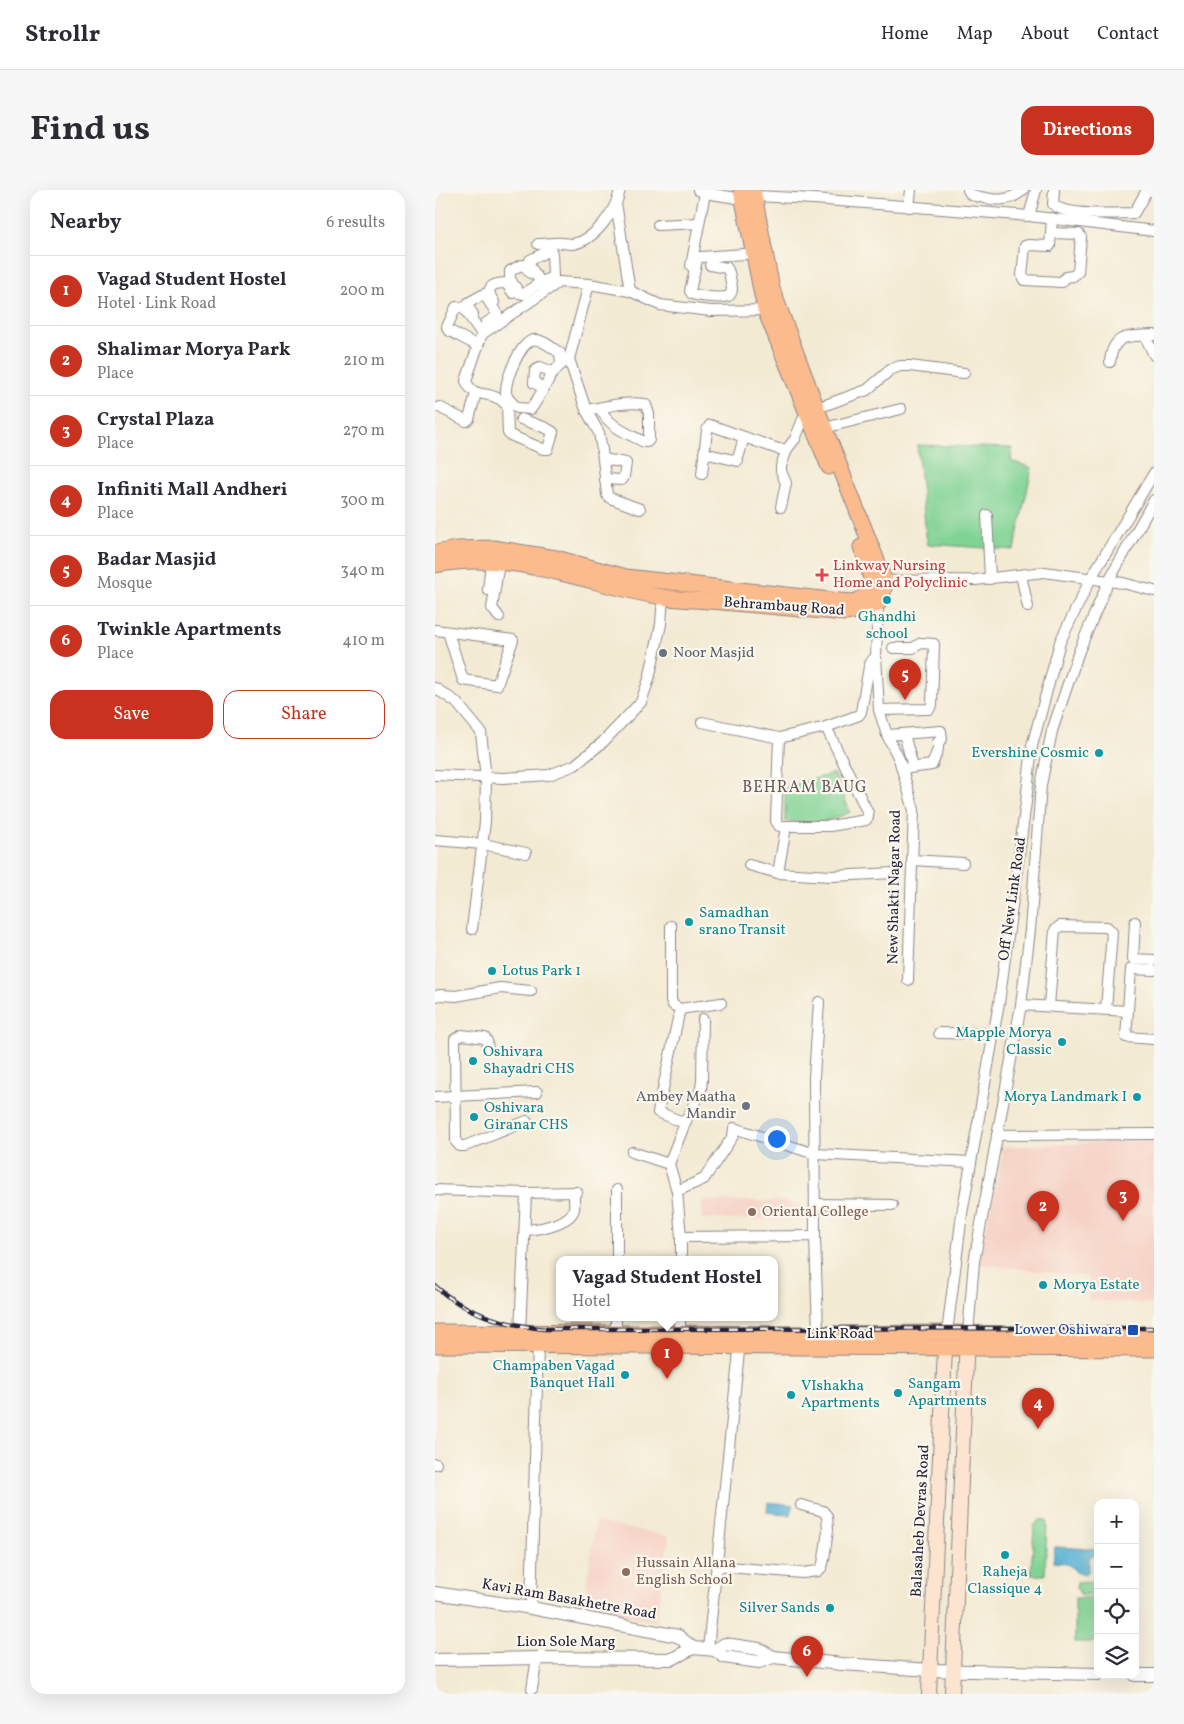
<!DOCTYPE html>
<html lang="en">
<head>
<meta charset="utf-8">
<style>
	:root { --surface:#fff; --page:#f7f7f7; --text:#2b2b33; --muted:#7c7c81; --line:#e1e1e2; --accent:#c8321e }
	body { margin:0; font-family:Vollkorn,serif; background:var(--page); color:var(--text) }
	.controls { position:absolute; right:15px; bottom:15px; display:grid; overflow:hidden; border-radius:10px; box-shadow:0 5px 20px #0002 }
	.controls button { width:45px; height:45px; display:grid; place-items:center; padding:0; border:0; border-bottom:1px solid var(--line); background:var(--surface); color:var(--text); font:25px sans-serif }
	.you { position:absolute; left:341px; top:948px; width:18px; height:18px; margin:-12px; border:4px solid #fff; border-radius:50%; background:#1a73e8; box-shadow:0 0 0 8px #1a73e833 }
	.badge { display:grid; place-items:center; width:32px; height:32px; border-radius:50%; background:var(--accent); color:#fff; font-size:16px; font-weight:700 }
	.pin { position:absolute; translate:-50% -41px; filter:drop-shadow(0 1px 2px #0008) }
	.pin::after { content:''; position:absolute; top:26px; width:18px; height:15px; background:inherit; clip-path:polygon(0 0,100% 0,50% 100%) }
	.popup { position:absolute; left:121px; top:1066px; width:222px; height:65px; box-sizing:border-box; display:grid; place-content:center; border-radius:10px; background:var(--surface); filter:drop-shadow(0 1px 4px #0005); font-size:16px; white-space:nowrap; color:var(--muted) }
	.popup b { font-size:19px; color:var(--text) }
	.popup::after { content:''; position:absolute; left:50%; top:100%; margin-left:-10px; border:10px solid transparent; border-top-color:var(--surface) }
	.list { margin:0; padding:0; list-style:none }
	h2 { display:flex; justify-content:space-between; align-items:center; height:65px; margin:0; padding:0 20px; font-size:21px }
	h2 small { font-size:16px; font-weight:400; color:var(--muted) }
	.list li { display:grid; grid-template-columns:32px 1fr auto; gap:15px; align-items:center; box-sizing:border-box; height:70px; padding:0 20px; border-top:1px solid var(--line) }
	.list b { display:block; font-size:19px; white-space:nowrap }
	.list p { margin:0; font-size:16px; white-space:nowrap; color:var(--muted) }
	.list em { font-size:16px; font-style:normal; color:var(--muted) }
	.actions { display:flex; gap:10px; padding:15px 20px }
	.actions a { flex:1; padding:11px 0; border:1px solid var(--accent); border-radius:15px; text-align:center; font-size:18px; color:var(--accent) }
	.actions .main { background:var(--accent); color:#fff }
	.icon { flex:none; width:28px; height:28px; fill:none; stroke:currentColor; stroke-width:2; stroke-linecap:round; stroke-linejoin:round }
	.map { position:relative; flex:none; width:719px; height:1504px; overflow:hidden; border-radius:15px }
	header { display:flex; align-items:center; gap:30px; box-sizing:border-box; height:70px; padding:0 25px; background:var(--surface); border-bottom:1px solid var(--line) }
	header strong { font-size:24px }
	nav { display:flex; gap:28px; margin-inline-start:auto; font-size:18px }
	.intro { display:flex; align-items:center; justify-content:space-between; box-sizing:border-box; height:120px; padding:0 30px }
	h1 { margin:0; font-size:35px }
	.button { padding:12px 22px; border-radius:15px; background:var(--accent); color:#fff; font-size:18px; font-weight:700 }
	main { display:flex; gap:30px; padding:0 30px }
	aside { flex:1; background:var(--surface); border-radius:15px; box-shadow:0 5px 20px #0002 }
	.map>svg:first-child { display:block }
	.built { fill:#f6d1c5 }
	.green { fill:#81d394; stroke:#527a68 }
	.water { fill:#57b1d4; stroke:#3c6a88 }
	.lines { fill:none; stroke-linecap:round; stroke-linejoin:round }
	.minor-casing { stroke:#8a8687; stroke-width:12 }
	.tertiary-casing { stroke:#8a8687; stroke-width:14 }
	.secondary-casing { stroke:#8a8687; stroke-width:16 }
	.primary-casing { stroke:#8a8687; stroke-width:17 }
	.minor { stroke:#fff; stroke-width:10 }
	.tertiary { stroke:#fff; stroke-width:12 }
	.secondary { stroke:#fde4d1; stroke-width:14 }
	.primary { stroke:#fbbb8d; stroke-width:15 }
	.rail-casing { stroke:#22223b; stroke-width:4.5 }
	.rail { stroke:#fbf7ec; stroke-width:2.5; stroke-dasharray:8; stroke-linecap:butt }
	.health-dot { fill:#e0444e; stroke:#fbf7ec; stroke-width:2 }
	.culture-dot { fill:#0f9aa8; stroke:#fbf7ec; stroke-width:2 }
	.worship-dot { fill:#6b7280; stroke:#fbf7ec; stroke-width:2 }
	.education-dot { fill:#8d6e63; stroke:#fbf7ec; stroke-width:2 }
	.transit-dot { fill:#1a4fb4; stroke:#fbf7ec; stroke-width:2 }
	.labels { text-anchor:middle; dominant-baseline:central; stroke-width:4.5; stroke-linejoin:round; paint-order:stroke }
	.health-label { font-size:15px; fill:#be3a42; stroke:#fbf7ec; text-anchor:start }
	.street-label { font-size:15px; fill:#22223b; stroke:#fbf7ec }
	.culture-label { font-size:15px; fill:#0d838f; stroke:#fbf7ec; text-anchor:start }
	.worship-label { font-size:15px; fill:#5b616d; stroke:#fbf7ec; text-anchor:start }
	.education-label { font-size:15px; fill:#785e54; stroke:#fbf7ec; text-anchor:start }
	.transit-label { font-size:15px; fill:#164399; stroke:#fbf7ec; text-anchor:end }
	.neighbourhood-label { font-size:16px; letter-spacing:1px; fill:#63585c; stroke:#fbf7ec }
</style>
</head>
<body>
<header>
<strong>Strollr</strong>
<nav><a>Home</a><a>Map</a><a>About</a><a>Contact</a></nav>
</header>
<div class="intro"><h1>Find us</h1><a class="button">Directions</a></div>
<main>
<aside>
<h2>Nearby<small>6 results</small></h2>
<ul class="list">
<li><span class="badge">1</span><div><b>Vagad Student Hostel</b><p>Hotel · Link Road</p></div><em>200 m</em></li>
<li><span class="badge">2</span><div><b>Shalimar Morya Park</b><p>Place</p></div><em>210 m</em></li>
<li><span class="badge">3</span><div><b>Crystal Plaza</b><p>Place</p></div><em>270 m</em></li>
<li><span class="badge">4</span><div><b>Infiniti Mall Andheri</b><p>Place</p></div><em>300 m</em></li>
<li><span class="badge">5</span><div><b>Badar Masjid</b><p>Mosque</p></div><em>340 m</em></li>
<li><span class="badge">6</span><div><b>Twinkle Apartments</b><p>Place</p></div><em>410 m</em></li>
</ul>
<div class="actions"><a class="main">Save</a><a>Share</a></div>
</aside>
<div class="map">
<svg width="719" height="1504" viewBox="0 0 719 1504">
	<rect width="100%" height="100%" fill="#fbf7ec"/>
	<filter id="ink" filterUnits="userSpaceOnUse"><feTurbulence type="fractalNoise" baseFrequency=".02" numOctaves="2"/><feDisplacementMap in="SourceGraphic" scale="10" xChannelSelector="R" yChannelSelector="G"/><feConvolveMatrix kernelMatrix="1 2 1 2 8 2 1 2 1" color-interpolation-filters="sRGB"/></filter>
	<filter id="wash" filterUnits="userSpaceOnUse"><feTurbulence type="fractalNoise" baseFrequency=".0096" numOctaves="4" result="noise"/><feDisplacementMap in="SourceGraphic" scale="20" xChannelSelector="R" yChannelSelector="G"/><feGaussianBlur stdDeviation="1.12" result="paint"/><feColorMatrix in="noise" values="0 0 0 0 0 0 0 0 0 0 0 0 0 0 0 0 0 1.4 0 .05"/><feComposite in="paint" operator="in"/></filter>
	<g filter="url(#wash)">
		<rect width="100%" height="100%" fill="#f3ead3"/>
		<!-- built -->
		<g class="built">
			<polygon points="719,950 719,1114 653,1110 654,1087 543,1074 569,957"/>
			<polygon points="267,1011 355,1011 356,1014 367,1014 367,1030 267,1029"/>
			<polygon points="161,1332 234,1346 221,1432 148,1419"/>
		</g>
		<!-- green -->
		<g class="green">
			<polygon points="482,255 577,258 576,271 597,278 579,360 492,354"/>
			<path d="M399 583 415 622C388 634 379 634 350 631V598Z"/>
			<polygon points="604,1330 612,1330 610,1385 596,1385 599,1336"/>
			<polygon points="663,1387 663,1405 645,1405 643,1399 641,1399 642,1392 658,1391"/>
			<rect x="640" y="1408" width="23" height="44"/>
		</g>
		<!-- water -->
		<g class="water">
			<polygon points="333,1312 358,1315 356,1325 332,1322"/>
			<path d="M620 1357 659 1359 662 1363 660 1365 654 1368V1380L652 1383C638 1387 640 1376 631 1374 627 1372 622 1373 618 1372Z"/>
		</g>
	</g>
	<g filter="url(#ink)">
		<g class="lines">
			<defs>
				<g id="minor">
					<polyline points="263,0 270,3 308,9 319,6 379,9 594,26 719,41"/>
					<path d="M533 0 536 5C555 9 571 15 588 0"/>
					<path d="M619 0 618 14C630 27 681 23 699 23L712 0"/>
					<polyline points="181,13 195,101"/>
					<polyline points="474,17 476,0"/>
					<polyline points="594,26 601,0"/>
					<polyline points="223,35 264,33"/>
					<polyline points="616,43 644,44 646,47 643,82 638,86 631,87 627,92 589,90 587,86 590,56 593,55 615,56 617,28"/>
					<path d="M103 54C111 54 119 52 127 53 131 53 134 54 138 54 160 50 181 21 185 0"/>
					<path d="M275 75 292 78C295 83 295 87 296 93 297 97 298 101 295 105 292 110 263 106 257 104L255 101 262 70 265 67 325 63"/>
					<polyline points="256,76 270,3"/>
					<polyline points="95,83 89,75 84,76 75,81 75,89 84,103 89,104 103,94"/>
					<polyline points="106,93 118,86 117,63 115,60 95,70 94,75 111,100"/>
					<path d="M154 94 134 169 151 220C169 217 191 211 209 214L211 215 214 224V250L212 252H209C192 243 174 237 165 218"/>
					<path d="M59 112C50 99 55 93 71 93L78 103"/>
					<polyline points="38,124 32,116 33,113 49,104 62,124 62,126 51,133"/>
					<polyline points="710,146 719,165"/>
					<polyline points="43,156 13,140 12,137 21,117 28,117 47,144"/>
					<path d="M675 172C678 142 695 147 719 145"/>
					<path d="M126 173 125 163 122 161C116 157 105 148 98 150 85 153 70 190 71 203 72 209 78 214 83 218L96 219C109 202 114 180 134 169"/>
					<polyline points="109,198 99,193 100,181 105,177 118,182"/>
					<polyline points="4,217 31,231 34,229 41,203"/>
					<polyline points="151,220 164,243 167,260 172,305 175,308 205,319"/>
					<path d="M86 229 111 238 118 242 113 259H108L75 245 73 243 72 215C69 213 66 209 62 208 49 201 38 208 31 191L47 144 124 92 154 94 195 101 225 115 276 121 336 120"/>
					<polyline points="389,238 466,219"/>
					<polyline points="269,263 303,271"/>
					<polyline points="304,265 309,247"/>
					<polyline points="168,269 191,273 189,287 187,290 170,289"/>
					<polyline points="267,284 272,240 275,235 343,259 352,259 360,249 371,222 432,200 455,180 465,176 475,176 529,183"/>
					<polyline points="346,317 351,293 346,281 346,276 352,259"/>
					<polyline points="552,325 555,389"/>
					<polyline points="586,385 593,417"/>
					<polyline points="450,391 540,390 609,382 688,393 719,401"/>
					<polyline points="53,400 56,372"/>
					<polyline points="439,411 443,414 441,466 444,520 452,545 464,569 479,620 473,790"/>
					<polyline points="64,427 57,418 64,373"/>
					<polyline points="0,440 78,450 62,495 28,490 13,442"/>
					<polyline points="0,498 21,512 46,542 51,588 50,632 37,739"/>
					<polyline points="444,520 494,519 497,515 499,454 486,453 478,458 458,458"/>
					<polyline points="267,532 344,548 391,537 424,525 426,522 434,477 436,472 441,466"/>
					<polyline points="469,544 478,577"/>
					<polyline points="452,545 506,541 507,549 503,552 503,559 497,575 467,579"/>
					<polyline points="344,548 341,631 344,636 395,636 431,630 433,627 433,623 391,537"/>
					<polyline points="0,585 68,588 114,585 140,575 168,552 206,512 214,489 226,434 228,407"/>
					<polyline points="351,637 343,683 396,686 460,683"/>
					<polyline points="0,650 48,654 91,663"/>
					<polyline points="477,670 528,673"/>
					<polyline points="314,675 343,683"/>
					<polyline points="700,732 698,769 719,770"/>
					<polyline points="236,736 236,810 238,815 245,819 223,922 250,933 234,974 242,1001 246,1047"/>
					<polyline points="719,780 696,779 691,847 719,849"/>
					<polyline points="0,806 6,805 21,806 65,798 96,801"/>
					<polyline points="586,815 693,821"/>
					<polyline points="614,816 620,740 625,736 672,737 677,742 671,819"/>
					<polyline points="245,819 286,813"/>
					<polyline points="504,843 560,844"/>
					<polyline points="53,858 52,851 50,848 27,845 20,849 21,952 25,956 30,956 92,931"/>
					<polyline points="0,907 102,902"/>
					<polyline points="250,933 266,899 267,890 268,829"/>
					<polyline points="562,945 719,944"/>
					<polyline points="197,962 234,974"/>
					<polyline points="0,1000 91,1003 142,1002"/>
					<polyline points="242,1001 269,989 298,946 299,938 380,964 536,972"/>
					<polyline points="380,1014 457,1015"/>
					<path d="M93 1040C105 1039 136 1033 139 1019 140 1014 139 1008 138 1002"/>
					<polyline points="380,1046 379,887 384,812"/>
					<polyline points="182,1070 182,1000"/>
					<polyline points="246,1070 246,1047 380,1046 383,1144"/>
					<polyline points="85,1143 91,1003"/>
					<polyline points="181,1143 181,1128"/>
					<polyline points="512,1143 527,1024 564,813 591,612 597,556 625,452 656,388 719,283"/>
					<polyline points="533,1143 539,1072 586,815 595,740 606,595 617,541 644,461 673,392 719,310"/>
					<polyline points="245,1144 245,1128"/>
					<polyline points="0,1274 1,1274"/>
					<polyline points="281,1376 367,1383 383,1381 387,1377 389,1369 393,1340 392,1326 388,1321 366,1315"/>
					<polyline points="96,1418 103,1156"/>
					<polyline points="273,1459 305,1152"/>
					<polyline points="97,1499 102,1468"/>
				</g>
				<g id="tertiary">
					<polyline points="0,1403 96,1418 243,1446 258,1458"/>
					<polyline points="258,1458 280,1460 289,1467 324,1472 338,1467"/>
					<polyline points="280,1460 290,1454 324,1459 338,1467 407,1474 495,1480 663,1484"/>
					<polyline points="0,1470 102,1468 237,1469 258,1458"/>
					<polyline points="700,1485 719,1485"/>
				</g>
				<g id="secondary">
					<polyline points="494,1504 510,1159"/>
					<polyline points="517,1504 532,1146"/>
				</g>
				<g id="primary">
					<polyline points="306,0 330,120 394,277"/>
					<path d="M0 363 22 359 58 358 121 368 191 387 404 411 419 412 433 405C440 387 432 374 426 357"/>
					<path d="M0 375C78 359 151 394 227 407 246 410 267 410 287 412 328 416 370 419 411 423L427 420 443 414 448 403 450 391 382 219 337 99 318 0"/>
					<polyline points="0,1142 383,1144 512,1143 719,1146"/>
					<polyline points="0,1155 719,1159"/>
				</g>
			</defs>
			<!-- minor casing -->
			<use href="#minor" class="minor-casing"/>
			<!-- tertiary casing -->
			<use href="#tertiary" class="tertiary-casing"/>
			<!-- secondary casing -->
			<use href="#secondary" class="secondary-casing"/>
			<!-- primary casing -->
			<use href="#primary" class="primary-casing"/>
			<!-- minor -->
			<use href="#minor" class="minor"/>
			<!-- tertiary -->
			<use href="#tertiary" class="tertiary"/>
			<!-- secondary -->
			<use href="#secondary" class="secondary"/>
			<!-- primary -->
			<use href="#primary" class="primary"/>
			<defs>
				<path id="rail" d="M0 1096C31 1124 68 1134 109 1139L719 1138"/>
			</defs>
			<!-- rail casing -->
			<use href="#rail" class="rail-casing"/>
			<!-- rail -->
			<use href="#rail" class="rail"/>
		</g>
	</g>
	<!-- markers -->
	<path class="health-dot" d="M384.5 377.5h5v5h5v5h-5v5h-5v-5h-5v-5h5z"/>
	<g class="culture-dot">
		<circle cx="452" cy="410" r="5"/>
		<circle cx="664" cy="563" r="5"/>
		<circle cx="254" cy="732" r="5"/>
		<circle cx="57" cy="781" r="5"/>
		<circle cx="627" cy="852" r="5"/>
		<circle cx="38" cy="871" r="5"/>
		<circle cx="702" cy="907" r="5"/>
		<circle cx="39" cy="927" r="5"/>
		<circle cx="608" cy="1095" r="5"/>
		<circle cx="190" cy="1185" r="5"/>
		<circle cx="463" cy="1203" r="5"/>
		<circle cx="356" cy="1205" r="5"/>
		<circle cx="570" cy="1365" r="5"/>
		<circle cx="395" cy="1418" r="5"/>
	</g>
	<g class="worship-dot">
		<circle cx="228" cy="463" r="5"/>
		<circle cx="311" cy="916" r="5"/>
	</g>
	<g class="education-dot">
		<circle cx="317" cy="1022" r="5"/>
		<circle cx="191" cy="1382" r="5"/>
	</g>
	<rect class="transit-dot" x="692" y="1134" width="12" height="12" rx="2.5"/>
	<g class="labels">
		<!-- health labels -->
		<g class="health-label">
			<text x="398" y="376">Linkway Nursing<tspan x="398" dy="17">Home and Polyclinic</tspan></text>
		</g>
		<!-- street labels -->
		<g class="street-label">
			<text transform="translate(349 417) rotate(4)">Behrambaug Road</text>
			<text transform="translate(460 697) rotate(-89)">New Shakti Nagar Road</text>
			<text transform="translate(578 709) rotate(-82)">Off New Link Road</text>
			<text x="405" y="1144">Link Road</text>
			<text transform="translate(486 1331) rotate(-87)">Balasaheb Devras Road</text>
			<text transform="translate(134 1410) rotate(10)">Kavi Ram Basakhetre Road</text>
			<text x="131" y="1452">Lion Sole Marg</text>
		</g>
		<!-- culture labels -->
		<g class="culture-label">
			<text x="452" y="427" text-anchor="middle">Ghandhi<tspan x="452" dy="17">school</tspan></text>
			<text x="654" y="563" text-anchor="end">Evershine Cosmic</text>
			<text x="264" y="723">Samadhan<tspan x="264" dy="17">srano Transit</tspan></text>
			<text x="67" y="781">Lotus Park 1</text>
			<text x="617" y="843" text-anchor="end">Mapple Morya<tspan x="617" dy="17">Classic</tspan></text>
			<text x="48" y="862">Oshivara<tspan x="48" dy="17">Shayadri CHS</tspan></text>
			<text x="692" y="907" text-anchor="end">Morya Landmark I</text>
			<text x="49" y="918">Oshivara<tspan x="49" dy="17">Giranar CHS</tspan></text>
			<text x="618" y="1095">Morya Estate</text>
			<text x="180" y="1176" text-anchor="end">Champaben Vagad<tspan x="180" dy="17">Banquet Hall</tspan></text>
			<text x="473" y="1194">Sangam<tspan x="473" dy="17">Apartments</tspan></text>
			<text x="366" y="1196">VIshakha<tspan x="366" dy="17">Apartments</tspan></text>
			<text x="570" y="1382" text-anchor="middle">Raheja<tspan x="570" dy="17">Classique 4</tspan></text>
			<text x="385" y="1418" text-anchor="end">Silver Sands</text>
		</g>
		<!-- worship labels -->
		<g class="worship-label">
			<text x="238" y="463">Noor Masjid</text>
			<text x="301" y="907" text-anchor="end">Ambey Maatha<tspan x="301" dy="17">Mandir</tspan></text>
		</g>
		<!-- education labels -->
		<g class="education-label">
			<text x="327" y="1022">Oriental College</text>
			<text x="201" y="1373">Hussain Allana<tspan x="201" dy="17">English School</tspan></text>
		</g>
		<!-- transit labels -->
		<g class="transit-label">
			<text x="687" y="1140">Lower Oshiwara</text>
		</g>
		<!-- neighbourhood labels -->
		<g class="neighbourhood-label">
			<text x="370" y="598">BEHRAM BAUG</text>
		</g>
	</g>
</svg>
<div class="controls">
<button>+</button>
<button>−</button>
<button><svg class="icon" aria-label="locate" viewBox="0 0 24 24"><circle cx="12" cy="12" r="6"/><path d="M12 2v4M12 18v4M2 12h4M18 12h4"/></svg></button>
<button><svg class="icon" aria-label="layers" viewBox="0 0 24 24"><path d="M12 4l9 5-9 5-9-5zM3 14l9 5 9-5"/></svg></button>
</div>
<div class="you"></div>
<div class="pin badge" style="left:232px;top:1189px">1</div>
<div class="popup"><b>Vagad Student Hostel</b>Hotel</div>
<div class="pin badge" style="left:608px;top:1042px">2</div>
<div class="pin badge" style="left:688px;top:1031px">3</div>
<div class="pin badge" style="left:603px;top:1239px">4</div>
<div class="pin badge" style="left:470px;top:510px">5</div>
<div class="pin badge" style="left:372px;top:1487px">6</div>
</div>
</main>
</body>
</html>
